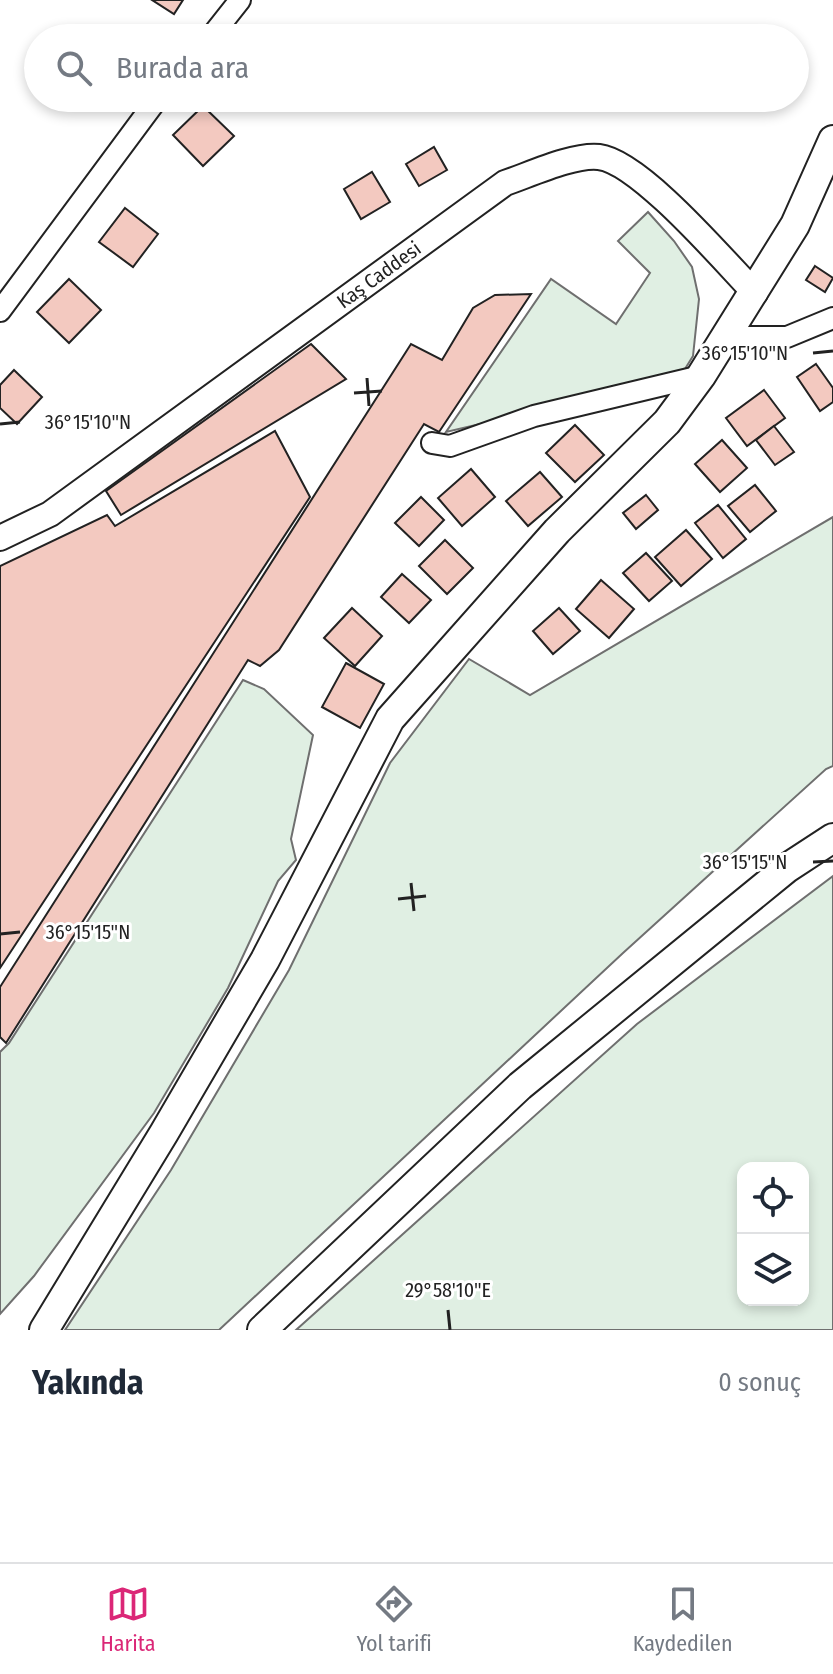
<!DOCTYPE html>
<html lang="tr">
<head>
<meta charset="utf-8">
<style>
	:root { --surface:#fff; --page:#f6f6f7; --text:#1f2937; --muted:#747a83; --line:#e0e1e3; --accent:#db2777 }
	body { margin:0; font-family:"Fira Sans Condensed",sans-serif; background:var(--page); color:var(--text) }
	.controls { position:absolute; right:24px; bottom:24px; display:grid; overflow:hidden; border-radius:16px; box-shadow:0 4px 12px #0003 }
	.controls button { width:72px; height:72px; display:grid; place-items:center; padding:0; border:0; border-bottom:2px solid var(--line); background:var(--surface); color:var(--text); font:40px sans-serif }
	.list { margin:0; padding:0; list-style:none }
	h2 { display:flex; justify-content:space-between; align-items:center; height:104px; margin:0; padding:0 32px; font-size:34px }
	h2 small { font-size:26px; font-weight:400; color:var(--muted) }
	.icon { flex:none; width:44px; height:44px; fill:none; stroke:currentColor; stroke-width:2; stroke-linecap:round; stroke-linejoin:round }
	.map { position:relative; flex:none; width:833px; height:1330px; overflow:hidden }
	.search { position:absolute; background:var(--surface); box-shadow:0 4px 12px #0003; left:24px; right:24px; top:24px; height:88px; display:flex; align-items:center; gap:20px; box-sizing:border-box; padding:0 28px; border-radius:44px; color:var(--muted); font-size:30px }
	.sheet { height:232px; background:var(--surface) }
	nav { display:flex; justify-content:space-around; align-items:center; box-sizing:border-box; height:112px; border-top:2px solid var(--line); background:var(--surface); font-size:22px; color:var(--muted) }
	nav a { display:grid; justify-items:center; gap:4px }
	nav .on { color:var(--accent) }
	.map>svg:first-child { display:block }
	.green { fill:#e0efe3; stroke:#6f6f6f; stroke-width:2; fill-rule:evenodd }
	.building { fill:#f3c9c0; stroke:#222; stroke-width:2 }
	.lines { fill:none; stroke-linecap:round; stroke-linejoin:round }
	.minor-casing { stroke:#222; stroke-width:24 }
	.tertiary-casing { stroke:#222; stroke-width:28 }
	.secondary-casing { stroke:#222; stroke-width:32 }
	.minor { stroke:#fff; stroke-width:20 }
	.tertiary { stroke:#fff; stroke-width:24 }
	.secondary { stroke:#fff; stroke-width:28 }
	.ticks { fill:none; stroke:#222; stroke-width:3 }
	.labels { text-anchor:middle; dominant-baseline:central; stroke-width:6; stroke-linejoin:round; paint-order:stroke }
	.street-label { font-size:20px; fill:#222; stroke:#fff }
	.ticks-label { font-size:20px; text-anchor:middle; fill:#222; stroke:#fff; stroke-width:6; stroke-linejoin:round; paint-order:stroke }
</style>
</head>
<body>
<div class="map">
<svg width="833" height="1330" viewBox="0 0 833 1330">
	<rect width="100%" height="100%" fill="#fff"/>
	<!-- green -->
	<g class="green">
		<polygon points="648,212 674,241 692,267 699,299 693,356 680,377 446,432 551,279 616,324 650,273 618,241"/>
		<polygon points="833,517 833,766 826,769 623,953 219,1330 65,1330 171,1170 289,970 390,763 469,659 530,695"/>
		<polygon points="243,680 264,689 313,735 291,839 296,860 278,881 228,988 154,1113 34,1276 0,1314 0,1052 9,1043"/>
		<path d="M833 876V1330H296L637 1024ZM803 1168V1300H743V1168Z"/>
	</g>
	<!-- building -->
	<g class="building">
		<polygon points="152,0 183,0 174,14"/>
		<polygon points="249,29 296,32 296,38 249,38"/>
		<polygon points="203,106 234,136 203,166 173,135"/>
		<polygon points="434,147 447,170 419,186 406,164"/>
		<polygon points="372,172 390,202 361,219 344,189"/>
		<polygon points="125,208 158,234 133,267 99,242"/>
		<polygon points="815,266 833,278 825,292 806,280"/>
		<polygon points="69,279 101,310 69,343 37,312"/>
		<polygon points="531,294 439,432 424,424 279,650 260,666 248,660 6,1043 0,1037 0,987 411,344 442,360 473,308 495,295"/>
		<polygon points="311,344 346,379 121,515 106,491"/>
		<polygon points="816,364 833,388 833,402 820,411 797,377"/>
		<polygon points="14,370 42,397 17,424 0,408 0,385"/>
		<polygon points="764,390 785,418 747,446 726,418"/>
		<polygon points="575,425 604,455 575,482 546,453"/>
		<polygon points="774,426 794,452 775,465 756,440"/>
		<polygon points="275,431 310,497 0,968 0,566 107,515 115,526"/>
		<polygon points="722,440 747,468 720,492 695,464"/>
		<polygon points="471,469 495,497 462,526 438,498"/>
		<polygon points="540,472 562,497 528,526 506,501"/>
		<polygon points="755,485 776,511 750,532 728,506"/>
		<polygon points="646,495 658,510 636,529 623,513"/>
		<polygon points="421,497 444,520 419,546 395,523"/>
		<polygon points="718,505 746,539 723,558 695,523"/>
		<polygon points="686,530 712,559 681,586 655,557"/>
		<polygon points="445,540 473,568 447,594 419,566"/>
		<polygon points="646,553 672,581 649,601 623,573"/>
		<polygon points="402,574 431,600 409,623 381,597"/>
		<polygon points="601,580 634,609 609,638 576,609"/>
		<polygon points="352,608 382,636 355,666 324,638"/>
		<polygon points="559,608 580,631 553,654 533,631"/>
		<polygon points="346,663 384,684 360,728 322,707"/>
	</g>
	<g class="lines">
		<defs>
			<g id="minor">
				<polyline points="210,38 240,0"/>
				<polyline points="0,311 158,98"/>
				<polyline points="724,337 787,337 833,318"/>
				<polyline points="432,443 450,446 534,416 701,376"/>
			</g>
			<g id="tertiary">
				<path id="s1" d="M0 538 50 514 505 183C529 175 574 154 599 157 640 162 724 261 755 293"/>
			</g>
			<g id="secondary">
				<polyline points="44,1330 164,1133 265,960 390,719 557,531 667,422 701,376 795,225 833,140"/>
				<polyline points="262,1330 520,1086 787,868 833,838"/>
			</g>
		</defs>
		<!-- minor casing -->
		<use href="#minor" class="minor-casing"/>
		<!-- tertiary casing -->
		<use href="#tertiary" class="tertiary-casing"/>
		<!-- secondary casing -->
		<use href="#secondary" class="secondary-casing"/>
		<!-- minor -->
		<use href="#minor" class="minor"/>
		<!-- tertiary -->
		<use href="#tertiary" class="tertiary"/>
		<!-- secondary -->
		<use href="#secondary" class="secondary"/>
	</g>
	<!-- ticks -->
	<path class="ticks" d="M813 353 833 351M367 378 369 406M354 393 382 391M0 424 20 422M813 862 833 861M411 883 414 911M398 899 426 896M0 934 20 932M448 1310 450 1330"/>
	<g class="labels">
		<!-- street labels -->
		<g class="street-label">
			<text stroke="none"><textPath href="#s1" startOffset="462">Kaş Caddesi</textPath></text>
		</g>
	</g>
	<g class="ticks-label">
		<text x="745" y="360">36°15'10"N</text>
		<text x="88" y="429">36°15'10"N</text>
		<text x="745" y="869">36°15'15"N</text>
		<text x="88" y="939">36°15'15"N</text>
		<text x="448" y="1297">29°58'10"E</text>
	</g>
</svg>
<div class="controls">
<button><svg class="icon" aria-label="locate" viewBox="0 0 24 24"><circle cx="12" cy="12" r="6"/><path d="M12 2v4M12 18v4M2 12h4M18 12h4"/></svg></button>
<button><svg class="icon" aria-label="layers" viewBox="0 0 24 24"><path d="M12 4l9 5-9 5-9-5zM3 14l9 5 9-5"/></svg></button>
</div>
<div class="search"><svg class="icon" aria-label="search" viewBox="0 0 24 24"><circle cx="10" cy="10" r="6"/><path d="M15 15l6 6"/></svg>Burada ara</div>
</div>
<section class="sheet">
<h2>Yakında<small>0 sonuç</small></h2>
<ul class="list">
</ul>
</section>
<nav>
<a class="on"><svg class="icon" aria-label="map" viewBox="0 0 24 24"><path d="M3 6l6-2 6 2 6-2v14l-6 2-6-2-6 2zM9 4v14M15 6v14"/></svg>Harita</a>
<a><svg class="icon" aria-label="directions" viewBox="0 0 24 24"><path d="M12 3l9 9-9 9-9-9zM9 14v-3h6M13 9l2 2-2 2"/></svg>Yol tarifi</a>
<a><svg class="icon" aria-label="saved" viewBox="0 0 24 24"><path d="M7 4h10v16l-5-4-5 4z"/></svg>Kaydedilen</a>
</nav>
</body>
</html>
